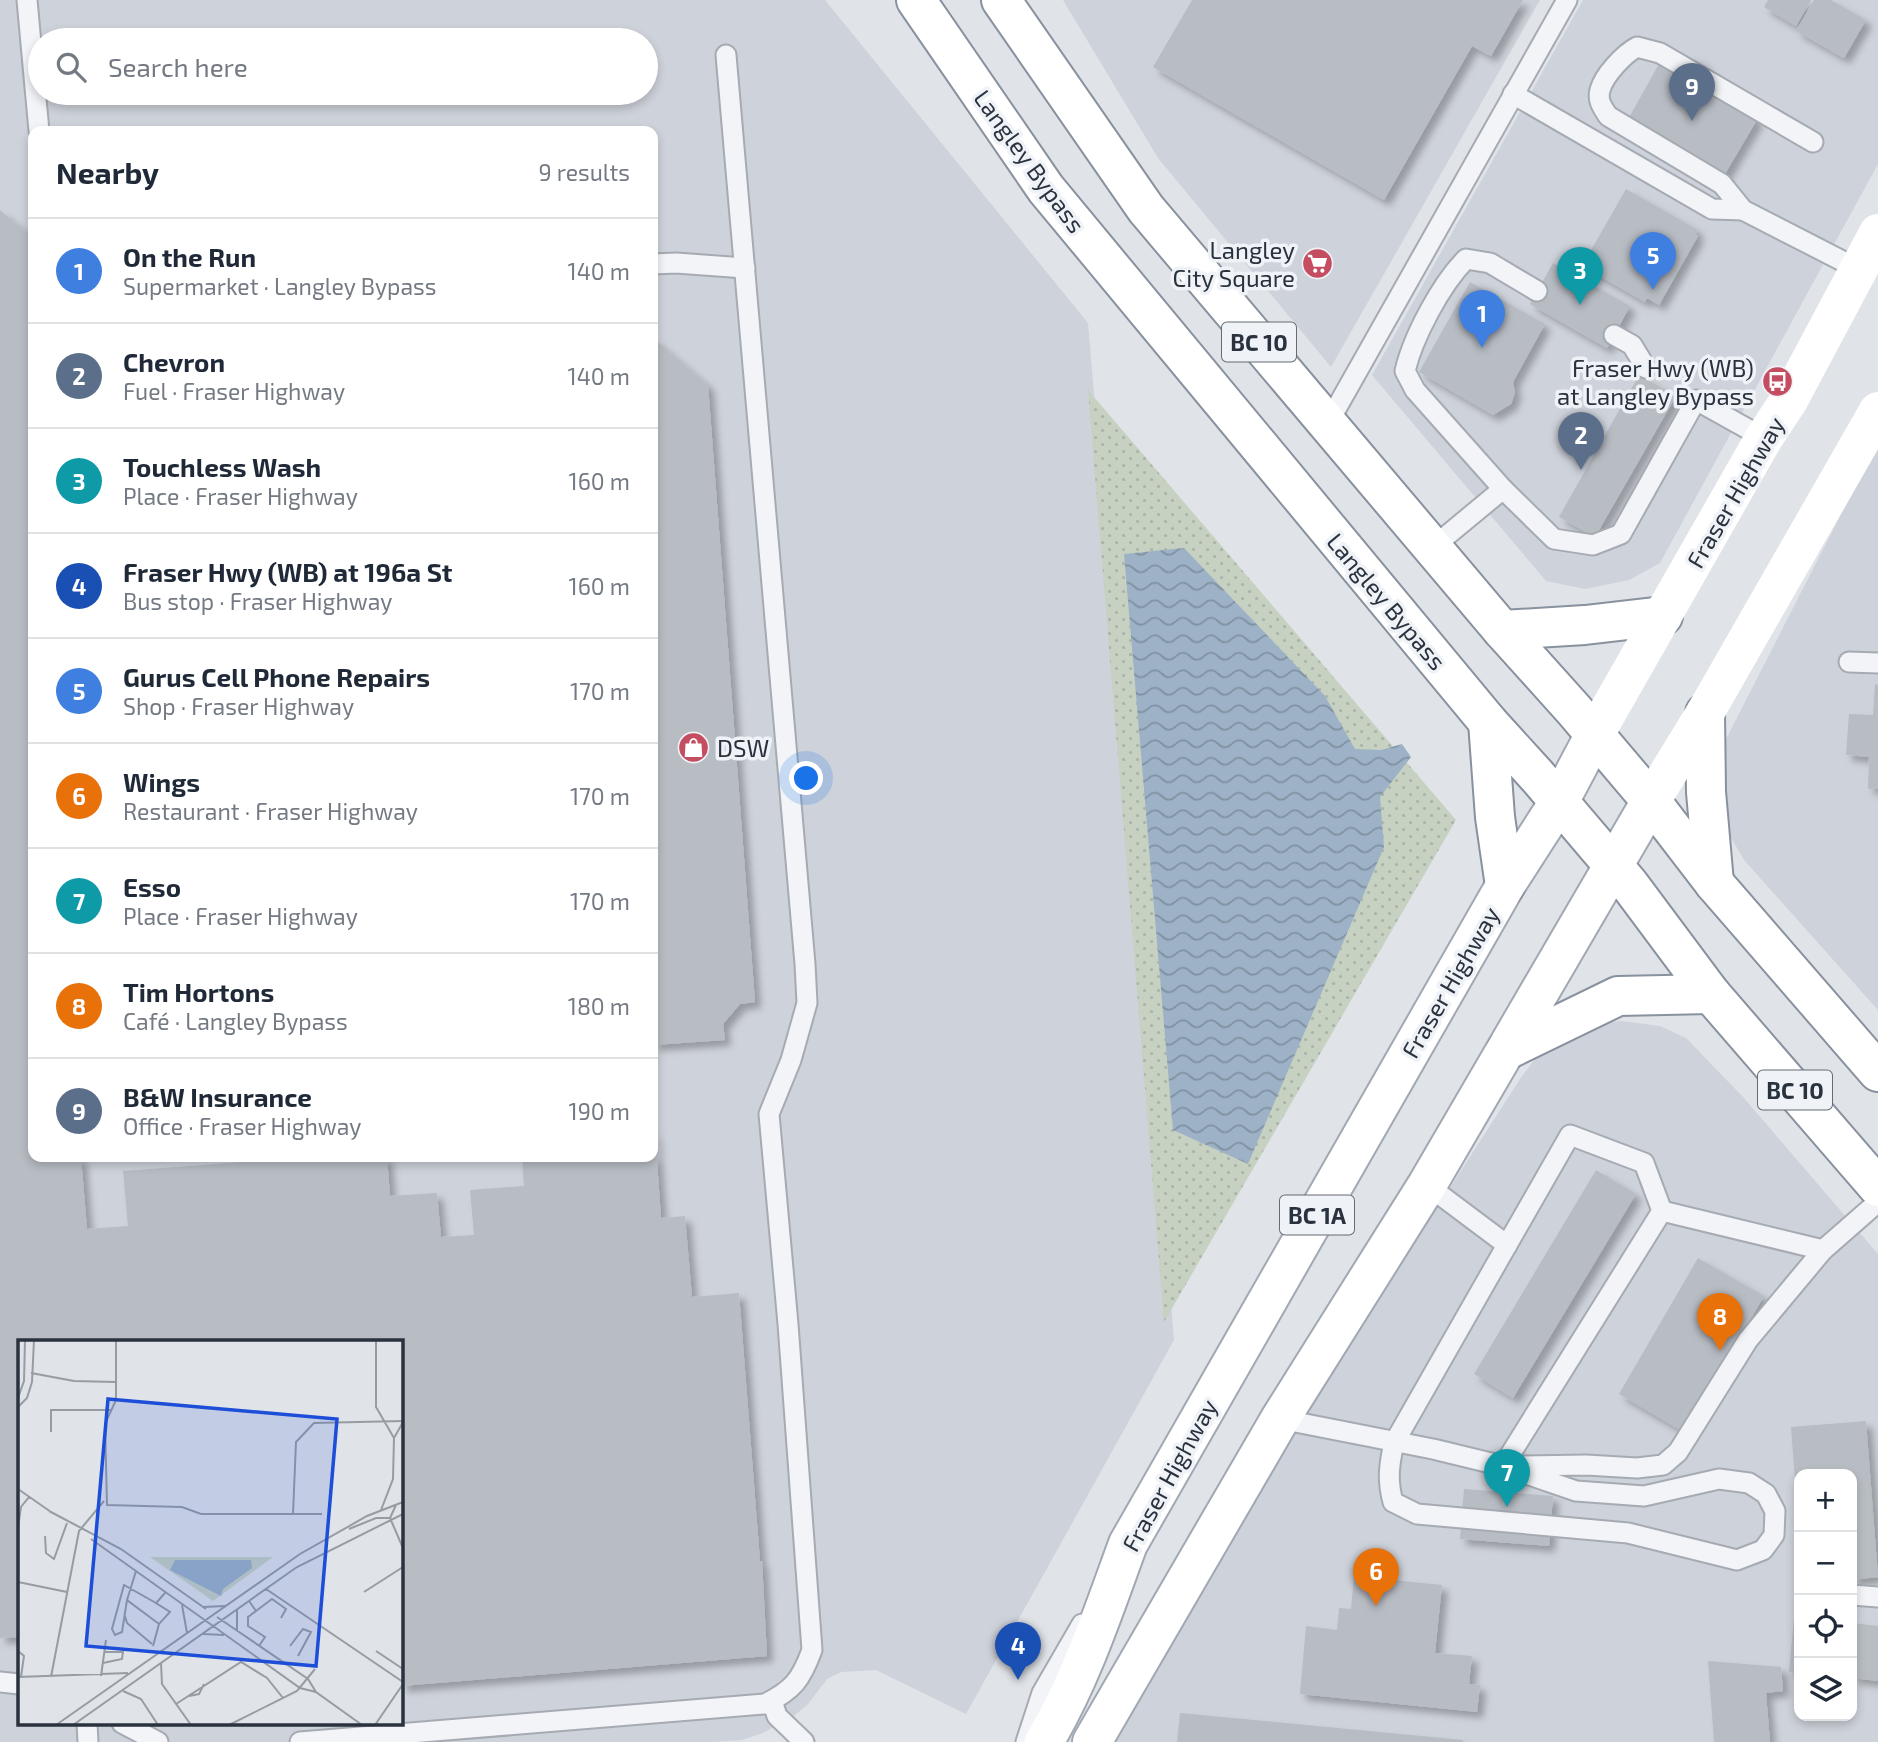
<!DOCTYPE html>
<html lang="en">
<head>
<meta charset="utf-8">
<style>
	:root { --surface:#fff; --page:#f6f6f7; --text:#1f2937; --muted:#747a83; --line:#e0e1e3; --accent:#ea580c }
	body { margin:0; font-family:"Exo 2",sans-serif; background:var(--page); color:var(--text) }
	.controls { position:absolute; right:21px; bottom:21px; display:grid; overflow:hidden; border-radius:14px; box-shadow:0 4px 10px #0003 }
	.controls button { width:63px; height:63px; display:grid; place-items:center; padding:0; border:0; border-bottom:2px solid var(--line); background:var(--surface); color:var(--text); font:35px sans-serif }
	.you { position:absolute; left:807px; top:779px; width:24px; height:24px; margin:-18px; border:5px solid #fff; border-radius:50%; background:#1a73e8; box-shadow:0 0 0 10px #1a73e833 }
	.badge { display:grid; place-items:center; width:46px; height:46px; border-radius:50%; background:var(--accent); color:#fff; font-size:23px; font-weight:700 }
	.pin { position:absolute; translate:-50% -58px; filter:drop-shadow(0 2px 4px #0008) }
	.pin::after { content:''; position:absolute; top:37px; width:24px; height:21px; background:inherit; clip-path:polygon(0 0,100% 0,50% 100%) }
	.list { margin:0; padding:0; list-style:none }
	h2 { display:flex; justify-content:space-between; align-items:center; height:91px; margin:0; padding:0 28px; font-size:30px }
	h2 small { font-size:23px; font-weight:400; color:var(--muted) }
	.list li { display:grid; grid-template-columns:46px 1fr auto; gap:21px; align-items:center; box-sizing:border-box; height:105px; padding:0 28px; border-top:2px solid var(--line) }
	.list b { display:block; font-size:26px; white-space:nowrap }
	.list p { margin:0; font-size:23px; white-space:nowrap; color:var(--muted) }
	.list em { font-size:23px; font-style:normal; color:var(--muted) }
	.icon { flex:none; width:38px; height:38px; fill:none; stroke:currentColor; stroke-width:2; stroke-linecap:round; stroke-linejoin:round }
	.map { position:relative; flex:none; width:1878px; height:1742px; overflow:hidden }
	.search { position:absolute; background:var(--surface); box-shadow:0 4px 10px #0003; left:28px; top:28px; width:630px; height:77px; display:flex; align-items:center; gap:18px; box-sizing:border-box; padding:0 24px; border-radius:38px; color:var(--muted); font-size:26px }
	.panel { position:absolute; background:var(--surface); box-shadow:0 4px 10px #0003; left:28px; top:126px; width:630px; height:1036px; border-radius:14px }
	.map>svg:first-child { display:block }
	.built { fill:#ced2da; fill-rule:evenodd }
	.green { fill:url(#green-dots) }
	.water { fill:url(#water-waves) }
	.building { fill:#b8bdc4; filter:url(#shadow) }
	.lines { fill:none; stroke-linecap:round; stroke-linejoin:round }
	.lane-casing { stroke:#a6aab2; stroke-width:23 }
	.primary-casing { stroke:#a0a8b3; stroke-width:42 }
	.highway-casing { stroke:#88919e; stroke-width:42 }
	.lane { stroke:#f2f4f7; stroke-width:19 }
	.secondary { stroke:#fff; stroke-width:38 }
	.primary { stroke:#fff; stroke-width:38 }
	.highway { stroke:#fff; stroke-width:38 }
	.labels { text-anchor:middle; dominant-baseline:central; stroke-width:7; stroke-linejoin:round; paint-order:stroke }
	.shield { fill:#eff2f6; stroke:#656c75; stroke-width:2 }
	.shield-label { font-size:23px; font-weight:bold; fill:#2a323e }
	.street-label { font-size:24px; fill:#2a323e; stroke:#eff2f6 }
	.poi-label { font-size:24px; fill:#2a323e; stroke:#eff2f6; text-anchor:end }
	.inset-road { fill:none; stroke:#979ca4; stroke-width:2 }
	.view { fill:#1d4ed8; fill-opacity:0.15; stroke:#1d4ed8; stroke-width:3.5 }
	.inset-edge { fill:none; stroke:#2a323e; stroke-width:3.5 }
</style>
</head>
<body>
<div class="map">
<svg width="1878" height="1742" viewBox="0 0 1878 1742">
	<defs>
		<pattern id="green-dots" width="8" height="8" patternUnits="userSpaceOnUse" patternTransform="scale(1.75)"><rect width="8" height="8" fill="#c6d1c2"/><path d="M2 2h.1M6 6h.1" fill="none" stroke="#aab4a8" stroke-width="1.8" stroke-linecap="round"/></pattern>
		<pattern id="water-waves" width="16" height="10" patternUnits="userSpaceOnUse" patternTransform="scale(1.75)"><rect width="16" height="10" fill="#9db2c6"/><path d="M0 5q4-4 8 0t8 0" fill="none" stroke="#8091a2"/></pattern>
		<filter id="shadow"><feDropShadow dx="6" dy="6" stdDeviation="3.5" flood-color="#0004"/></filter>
	</defs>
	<rect width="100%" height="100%" fill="#e0e3e8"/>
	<!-- built -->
	<g class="built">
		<path d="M0 0H825L1088 323 1174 1340 966 1714 876 1670 841 1672 827 1679 808 1704 795 1715 763 1733 742 1740 713 1742H0ZM40 40H646V93H40ZM33 131H653V1157H33ZM19 1341H401V1723H19Z"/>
		<polygon points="1063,0 1540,0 1331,367 1158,158"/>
		<polygon points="1583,0 1878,0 1878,164 1660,563 1629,580 1585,589 1546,581 1372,375"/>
		<polygon points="1878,442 1878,1010 1744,860 1729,834 1722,812 1723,745"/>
		<path d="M1621 1021 1660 1026 1686 1038 1743 1097 1878 1254V1742H1114L1245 1506 1522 1076 1539 1054 1604 1023ZM1799 1474H1852V1716H1799Z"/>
	</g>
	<!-- green -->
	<polygon class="green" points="1088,390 1456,820 1164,1322"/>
	<!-- water -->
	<polygon class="water" points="1184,548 1325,696 1355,749 1381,750 1402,744 1411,757 1380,797 1384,847 1248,1164 1173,1130 1124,554"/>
	<!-- building -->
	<g class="building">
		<polygon points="1192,0 1523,0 1491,56 1472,46 1384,200 1153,67"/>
		<polygon points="1768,0 1811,0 1796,26 1764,7"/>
		<polygon points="1814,0 1831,0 1866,20 1844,58 1796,31"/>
		<polygon points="1660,62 1758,118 1722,179 1626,123"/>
		<polygon points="1626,189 1698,230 1695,234 1698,236 1659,305 1647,298 1645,302 1582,266"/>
		<polygon points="0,210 33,238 33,1157 81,1157 87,1229 128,1226 123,1171 310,1157 387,1157 390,1196 437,1193 441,1237 474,1235 470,1190 524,1186 522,1157 653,1157 653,1133 655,1133 661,1218 685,1216 692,1297 739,1293 760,1561 762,1561 767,1656 401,1686 401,1341 19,1341 19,1637 0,1638"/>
		<polygon points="1553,263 1630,306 1607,348 1530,304"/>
		<polygon points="1470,282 1545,324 1513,382 1515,393 1511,404 1493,415 1419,372"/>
		<polygon points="653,338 708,385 755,1002 740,1004 723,1024 725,1040 653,1045"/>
		<polygon points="1639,375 1676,396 1595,537 1559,517"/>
		<polygon points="1875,684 1878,685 1878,788 1868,789 1869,757 1846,755 1849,714 1873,715"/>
		<polygon points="1596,1170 1636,1194 1513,1398 1474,1374"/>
		<polygon points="1698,1258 1764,1296 1684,1432 1619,1394"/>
		<polygon points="1866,1421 1878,1577 1852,1580 1852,1474 1799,1474 1799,1506 1797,1506 1791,1427"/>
		<polygon points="1464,1489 1553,1496 1549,1546 1460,1539"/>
		<polygon points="1354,1576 1442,1585 1435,1653 1472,1656 1469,1684 1480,1685 1477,1712 1300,1694 1306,1626 1337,1630 1339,1608 1351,1609"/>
		<polygon points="1794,1618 1799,1619 1799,1673 1789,1672"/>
		<polygon points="1852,1623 1878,1626 1878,1681 1852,1678"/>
		<polygon points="1708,1661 1781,1667 1783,1691 1766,1693 1770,1742 1714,1742"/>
		<polygon points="1180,1713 1463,1740 1463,1742 1177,1742"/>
	</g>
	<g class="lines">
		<defs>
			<g id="lane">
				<polyline points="27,0 39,131"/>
				<polyline points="1513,94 1712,209 1743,210"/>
				<path d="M1813 142 1660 53 1637 47C1624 54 1604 75 1600 90 1597 101 1603 108 1608 116L1722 184 1743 210 1858 269"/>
				<polyline points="653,264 676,263 745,268"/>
				<polyline points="1614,335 1632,345 1646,368"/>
				<polyline points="1328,423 1567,0"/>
				<path d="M1503 489 1415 390 1405 371C1413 337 1441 284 1466 259L1490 263 1537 291"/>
				<polyline points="1433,547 1503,489 1554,539 1593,545 1621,534 1696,400 1764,438"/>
				<polyline points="1849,662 1878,663"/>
				<polyline points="1662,1211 1823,1250 1878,1202"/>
				<polyline points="1280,1419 1433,1449 1503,1466 1662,1211 1644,1163 1570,1135 1507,1245 1427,1185"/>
				<path d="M1503 1466 1576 1491 1644 1496 1719 1479 1749 1483 1766 1494 1775 1511 1774 1535 1763 1550 1737 1560 1628 1533 1417 1514 1393 1502C1387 1480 1389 1465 1394 1443L1507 1245"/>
				<polyline points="1518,1466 1586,1465 1637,1468 1663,1465 1678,1452 1748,1340 1823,1250"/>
				<polyline points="1852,1595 1878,1597"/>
				<polyline points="0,1682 19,1684"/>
				<polyline points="772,1701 777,1716 804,1742"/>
				<polyline points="87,1723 88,1742"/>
				<polyline points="122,1723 158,1742"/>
				<path d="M300 1742 765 1704C793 1690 801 1680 812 1650L788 1324 769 1114 791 1060 807 1003 805 964 726 55"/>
				<polyline points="1026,1742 1042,1693 1082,1624"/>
			</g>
			<g id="primary">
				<path d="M1044 1742C1081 1680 1103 1612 1128 1544L1505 886 1559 802 1594 736"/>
				<polyline points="1092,1742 1280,1419 1427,1185 1651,801"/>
			</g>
			<g id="highway">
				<polyline points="916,0 1046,189 1488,722 1538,777 1629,884 1711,994 1878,1187"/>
				<polyline points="1001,0 1146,209 1502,630 1574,710 1651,801 1714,883 1878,1072"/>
				<polyline points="1502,630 1585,625 1663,616"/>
				<polyline points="1705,713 1706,792 1714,883"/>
				<polyline points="1488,722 1495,817 1505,886"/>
				<polyline points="1507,1050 1618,996 1711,994"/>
			</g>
		</defs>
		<!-- lane casing -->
		<use href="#lane" class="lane-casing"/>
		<!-- primary casing -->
		<use href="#primary" class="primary-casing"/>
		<!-- highway casing -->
		<use href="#highway" class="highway-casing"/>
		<!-- lane -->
		<use href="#lane" class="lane"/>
		<!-- secondary -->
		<g class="secondary">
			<polyline points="1594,736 1764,438 1789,400 1878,233"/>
			<polyline points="1651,801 1705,713 1878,411"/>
		</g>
		<!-- primary -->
		<use href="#primary" class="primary"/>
		<!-- highway -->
		<use href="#highway" class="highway"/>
	</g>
	<!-- icons -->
	<defs>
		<symbol id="supermarket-disc" viewBox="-11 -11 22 22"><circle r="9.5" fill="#c54d61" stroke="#eff2f6"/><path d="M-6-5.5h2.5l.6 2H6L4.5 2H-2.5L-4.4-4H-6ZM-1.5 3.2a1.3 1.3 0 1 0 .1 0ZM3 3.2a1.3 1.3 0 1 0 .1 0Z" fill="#fff"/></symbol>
		<symbol id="bus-disc" viewBox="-11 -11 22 22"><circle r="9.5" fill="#c54d61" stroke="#eff2f6"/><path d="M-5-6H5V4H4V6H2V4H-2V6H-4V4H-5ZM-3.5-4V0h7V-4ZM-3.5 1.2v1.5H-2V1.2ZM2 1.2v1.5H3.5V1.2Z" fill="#fff"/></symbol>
		<symbol id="shop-disc" viewBox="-11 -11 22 22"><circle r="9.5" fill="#c54d61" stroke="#eff2f6"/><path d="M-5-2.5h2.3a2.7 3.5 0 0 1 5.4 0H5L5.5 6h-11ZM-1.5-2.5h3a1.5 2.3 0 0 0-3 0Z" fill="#fff"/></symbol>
	</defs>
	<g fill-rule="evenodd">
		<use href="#supermarket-disc" x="1300" y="246" width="35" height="35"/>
		<use href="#bus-disc" x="1760" y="364" width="35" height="35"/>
		<use href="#shop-disc" x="676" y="730" width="35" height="35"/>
	</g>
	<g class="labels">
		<!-- shield labels -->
		<g class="shield">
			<rect x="1222" y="322.5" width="74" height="39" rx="5"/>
			<rect x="1758" y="1070.5" width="74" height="39" rx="5"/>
			<rect x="1280" y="1195.5" width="74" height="39" rx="5"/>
		</g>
		<g class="shield-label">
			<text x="1259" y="342">BC 10</text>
			<text x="1795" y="1090">BC 10</text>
			<text x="1317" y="1215">BC 1A</text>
		</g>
		<!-- street labels -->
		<g class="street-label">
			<text transform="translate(1030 161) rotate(54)">Langley Bypass</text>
			<text transform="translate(1735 492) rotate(-60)">Fraser Highway</text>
			<text transform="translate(1387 601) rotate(50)">Langley Bypass</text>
			<text transform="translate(1450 982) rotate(-60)">Fraser Highway</text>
			<text transform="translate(1169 1475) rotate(-61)">Fraser Highway</text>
		</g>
		<!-- poi labels -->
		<g class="poi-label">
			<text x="1295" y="249">Langley<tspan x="1295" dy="28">City Square</tspan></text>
			<text x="1754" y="367">Fraser Hwy (WB)<tspan x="1754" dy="28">at Langley Bypass</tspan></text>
			<text x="717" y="747" text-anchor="start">DSW</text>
		</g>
	</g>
	<!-- overview -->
	<g transform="translate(18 1340)">
		<rect width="385" height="385" fill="#e0e3e8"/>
		<path d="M132 217H255L195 261Z" fill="#c6d1c2"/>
		<path d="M157 220H233L234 228 205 249 203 256 152 230Z" fill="#9db2c6"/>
		<path class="inset-road" d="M98 0V60L87 84 89 165 164 167 183 174H304M358 0V67L376 98M13 33 56 41 98 42M0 58 6 41 7 0M0 67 9 58 14 42 16 0M33 92V70H94M0 149 33 172M378 165 372 178 385 208M363 170 375 139 376 98 385 82M31 171 103 209 188 269M275 174 278 102 296 83 385 81M0 187 3 167 11 157M331 189 358 178H372M27 196 28 213 36 219 49 183M73 199 282 348 298 352M118 231 109 260 141 284 152 272 138 263 147 253M0 242 49 252M248 249 385 342M346 252 385 227M109 260 104 292 97 295 94 289 106 245 138 263M231 261 238 271 230 277V286L247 297 241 306M164 265 169 293M185 267 207 266M238 271 254 259 268 269 263 278M107 276 109 283 134 304M199 277 290 339 298 352 344 385M219 291V269M185 294 206 295M135 306 141 284M272 306 285 289 293 292 280 316M0 311 6 316 3 337M358 311 385 329M85 323 104 319 105 312H87M143 323 144 344 173 385M83 336 88 300M0 337 110 333M33 337 61 191 86 161M105 351 123 359 140 385M171 356 181 354 186 344M158 364 223 322 249 338 265 358M38 385 282 214 349 176 385 162M55 385 279 227 385 174M211 385 279 351 297 329M357 385 385 344"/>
		<path class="view" d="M90 59 319 79 298 326 68 306Z"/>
		<rect width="385" height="385" class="inset-edge"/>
	</g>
</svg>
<div class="controls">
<button>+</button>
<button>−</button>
<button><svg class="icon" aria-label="locate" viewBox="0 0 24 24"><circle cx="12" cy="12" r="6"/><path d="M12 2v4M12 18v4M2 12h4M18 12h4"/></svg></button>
<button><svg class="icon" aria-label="layers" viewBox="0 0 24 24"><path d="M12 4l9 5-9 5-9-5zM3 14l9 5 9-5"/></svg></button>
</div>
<div class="you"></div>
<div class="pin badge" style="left:1482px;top:348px;background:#3f7fe0">1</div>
<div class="pin badge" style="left:1581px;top:470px;background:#5c6f8a">2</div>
<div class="pin badge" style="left:1580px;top:305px;background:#0f9aa8">3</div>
<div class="pin badge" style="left:1018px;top:1680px;background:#1a4fb4">4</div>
<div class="pin badge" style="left:1653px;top:290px;background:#3f7fe0">5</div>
<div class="pin badge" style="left:1376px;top:1606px;background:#e8710a">6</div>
<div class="pin badge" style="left:1507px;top:1507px;background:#0f9aa8">7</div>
<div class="pin badge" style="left:1720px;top:1351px;background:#e8710a">8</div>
<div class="pin badge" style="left:1692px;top:121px;background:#5c6f8a">9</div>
<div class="search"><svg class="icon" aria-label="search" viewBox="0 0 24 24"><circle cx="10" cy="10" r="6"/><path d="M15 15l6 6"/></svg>Search here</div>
<section class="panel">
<h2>Nearby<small>9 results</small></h2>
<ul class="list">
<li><span class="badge" style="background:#3f7fe0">1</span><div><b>On the Run</b><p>Supermarket · Langley Bypass</p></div><em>140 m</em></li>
<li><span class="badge" style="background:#5c6f8a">2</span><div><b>Chevron</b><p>Fuel · Fraser Highway</p></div><em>140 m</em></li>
<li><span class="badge" style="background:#0f9aa8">3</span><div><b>Touchless Wash</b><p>Place · Fraser Highway</p></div><em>160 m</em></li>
<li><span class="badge" style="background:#1a4fb4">4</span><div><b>Fraser Hwy (WB) at 196a St</b><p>Bus stop · Fraser Highway</p></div><em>160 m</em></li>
<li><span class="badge" style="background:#3f7fe0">5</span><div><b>Gurus Cell Phone Repairs</b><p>Shop · Fraser Highway</p></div><em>170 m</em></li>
<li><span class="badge" style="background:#e8710a">6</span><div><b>Wings</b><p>Restaurant · Fraser Highway</p></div><em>170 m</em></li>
<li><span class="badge" style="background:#0f9aa8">7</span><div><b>Esso</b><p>Place · Fraser Highway</p></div><em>170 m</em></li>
<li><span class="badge" style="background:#e8710a">8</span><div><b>Tim Hortons</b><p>Café · Langley Bypass</p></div><em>180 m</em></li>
<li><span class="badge" style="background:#5c6f8a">9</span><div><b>B&amp;W Insurance</b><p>Office · Fraser Highway</p></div><em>190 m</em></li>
</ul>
</section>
</div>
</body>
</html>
